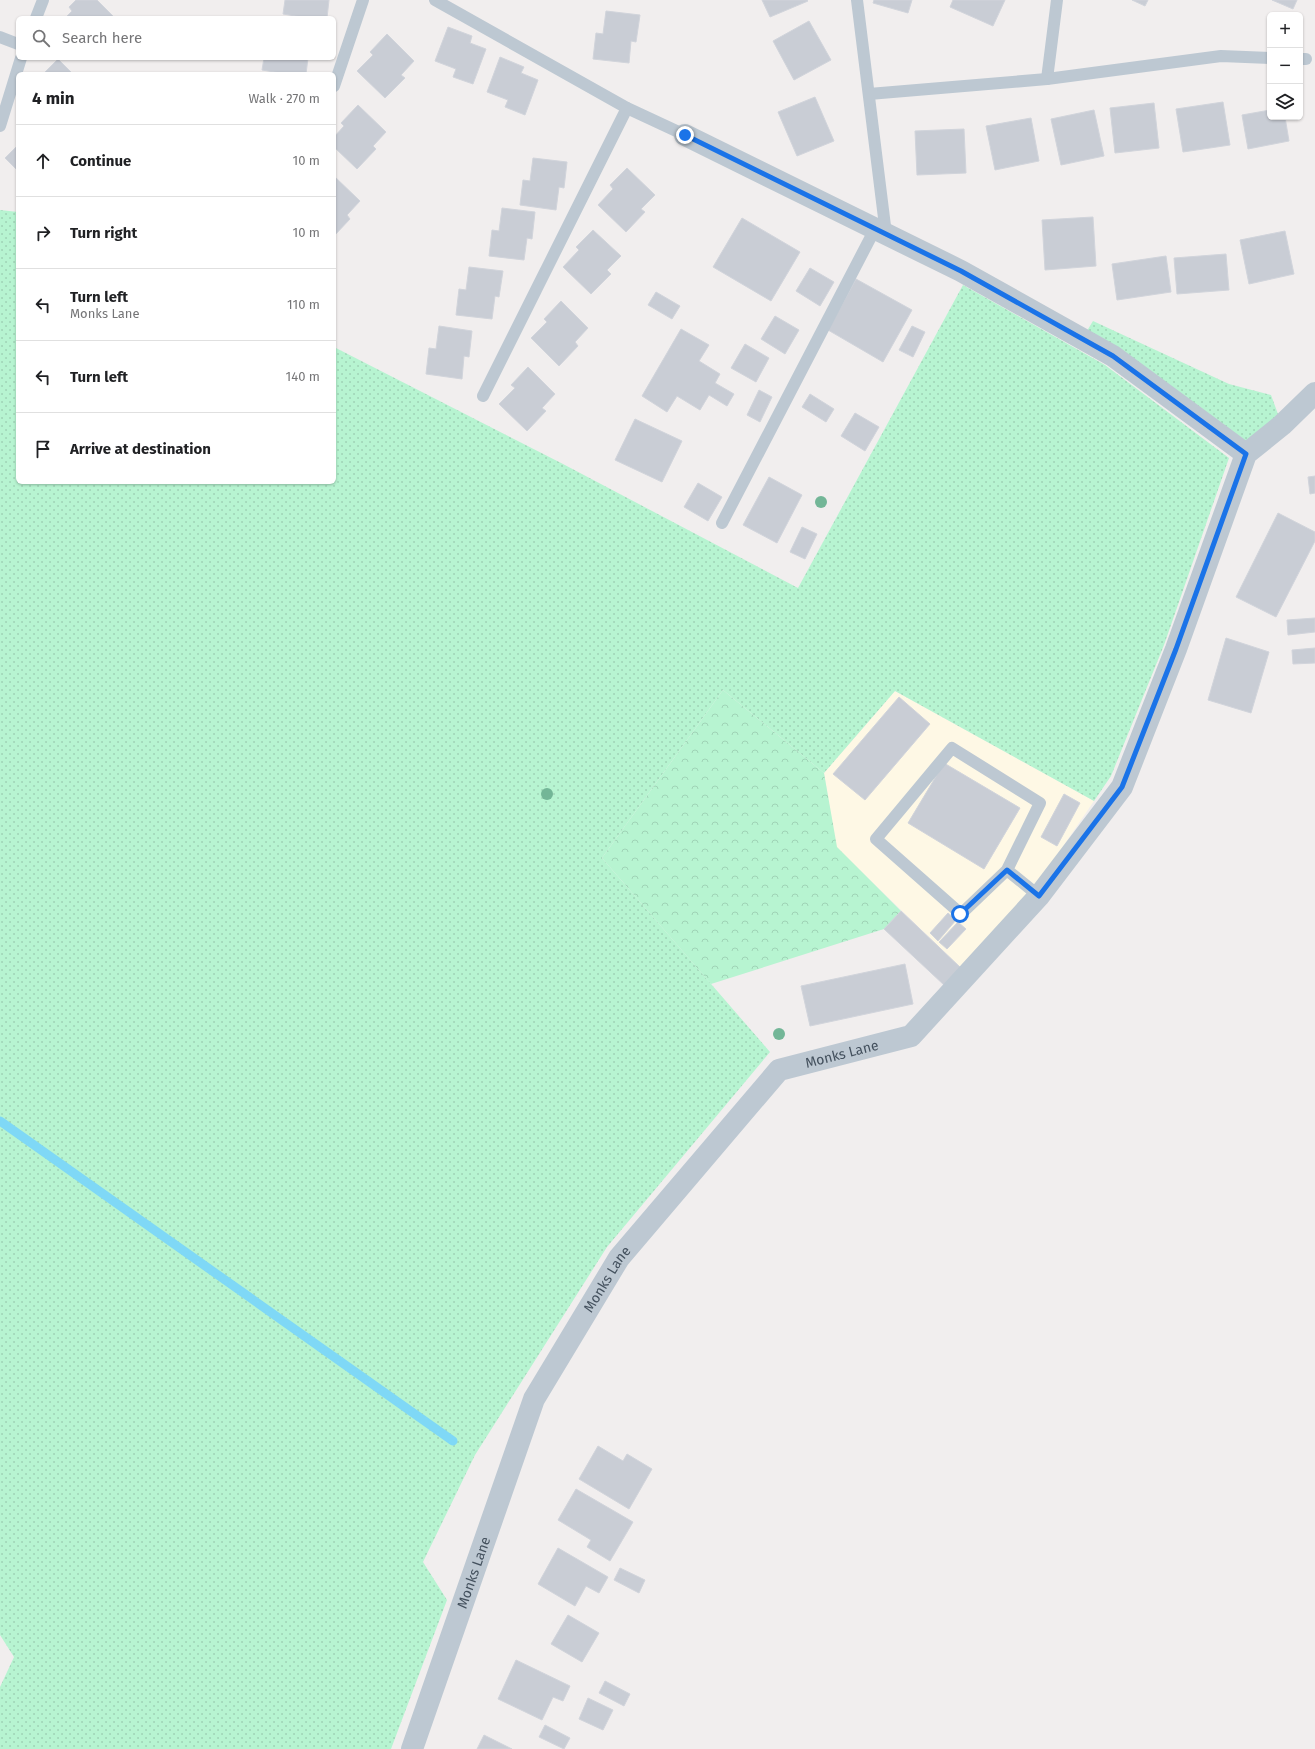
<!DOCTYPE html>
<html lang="en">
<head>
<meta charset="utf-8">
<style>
	:root { --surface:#fff; --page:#f6f6f6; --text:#202124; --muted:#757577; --line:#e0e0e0 }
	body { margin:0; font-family:"Fira Sans",sans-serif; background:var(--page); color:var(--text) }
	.controls { position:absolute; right:12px; top:12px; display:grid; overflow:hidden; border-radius:6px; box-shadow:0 1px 3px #0004 }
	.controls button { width:36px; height:36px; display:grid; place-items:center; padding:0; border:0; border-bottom:1px solid var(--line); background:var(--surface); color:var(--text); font:20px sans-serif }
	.stop { position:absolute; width:12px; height:12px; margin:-9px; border:3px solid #1a73e8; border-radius:50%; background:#fff }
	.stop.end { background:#1a73e8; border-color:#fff; box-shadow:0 1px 4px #0008 }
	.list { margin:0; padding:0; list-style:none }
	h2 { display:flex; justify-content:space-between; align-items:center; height:52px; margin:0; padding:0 16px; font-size:17px }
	h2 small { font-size:13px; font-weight:400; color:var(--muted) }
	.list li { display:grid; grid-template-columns:26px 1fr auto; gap:12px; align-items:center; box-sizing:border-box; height:72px; padding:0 16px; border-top:1px solid var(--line) }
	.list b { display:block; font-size:15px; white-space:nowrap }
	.list p { margin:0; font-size:13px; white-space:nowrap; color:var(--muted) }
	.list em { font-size:13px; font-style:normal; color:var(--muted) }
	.icon { flex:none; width:22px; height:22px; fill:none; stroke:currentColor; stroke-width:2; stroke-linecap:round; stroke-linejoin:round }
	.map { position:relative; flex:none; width:1315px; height:1749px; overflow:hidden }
	.search { position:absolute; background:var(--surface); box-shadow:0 1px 3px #0004; left:16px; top:16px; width:320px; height:44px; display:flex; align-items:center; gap:10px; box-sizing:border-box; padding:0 14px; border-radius:6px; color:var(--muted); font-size:15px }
	.panel { position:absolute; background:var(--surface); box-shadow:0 1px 3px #0004; left:16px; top:72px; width:320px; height:412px; border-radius:6px }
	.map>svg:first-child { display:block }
	.commercial { fill:#fef8e5 }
	.grass { fill:url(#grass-dots) }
	.forest { fill:url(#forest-crowns) }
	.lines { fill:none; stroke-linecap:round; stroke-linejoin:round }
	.stream { stroke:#7fd8f6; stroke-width:9 }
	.building { fill:#c9cdd5; stroke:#d1d4db }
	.lane { stroke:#bdc8d2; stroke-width:12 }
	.street { stroke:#bdc8d2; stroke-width:22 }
	.tree { fill:#73b697 }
	.route { stroke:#1a73e8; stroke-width:5 }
	.labels { text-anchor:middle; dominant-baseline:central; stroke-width:4; stroke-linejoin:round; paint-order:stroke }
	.street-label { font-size:14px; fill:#44515e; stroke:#fff }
</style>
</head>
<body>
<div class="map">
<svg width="1315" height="1749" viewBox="0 0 1315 1749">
	<defs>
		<pattern id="grass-dots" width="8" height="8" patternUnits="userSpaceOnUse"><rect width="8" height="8" fill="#b7f4d1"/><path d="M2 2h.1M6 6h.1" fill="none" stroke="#9fd3b6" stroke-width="1.8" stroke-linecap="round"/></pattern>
		<pattern id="forest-crowns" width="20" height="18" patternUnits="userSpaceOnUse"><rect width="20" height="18" fill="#b7f4d1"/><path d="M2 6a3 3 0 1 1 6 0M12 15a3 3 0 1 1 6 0" fill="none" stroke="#9fd3b6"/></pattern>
	</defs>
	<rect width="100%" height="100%" fill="#f1eeee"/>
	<!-- commercial -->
	<polygon class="commercial" points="895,691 1094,801 1053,861 1024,900 961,968 836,847 824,773"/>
	<!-- grass -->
	<g class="grass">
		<polygon points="0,210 18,212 18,482 334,482 334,347 563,464 798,588 963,285 1105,365 1229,458 1164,645 1111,776 1094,801 895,691 824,773 723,690 602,858 770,1052 607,1247 475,1455 423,1562 447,1600 391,1749 0,1749 0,1687 14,1657 0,1635"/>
		<polygon points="1093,321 1229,384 1271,395 1282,425 1246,454 1082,339"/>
	</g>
	<!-- forest -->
	<polygon class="forest" points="723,690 824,773 837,847 901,911 884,929 711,984 602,858"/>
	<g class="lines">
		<!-- stream -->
		<polyline class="stream" points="0,1121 453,1441"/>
	</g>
	<!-- building -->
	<g class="building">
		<polygon points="76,0 97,0 114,17 113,18 65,18 72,11 69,7"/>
		<polygon points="285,0 329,0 327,18 308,18 283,14"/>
		<polygon points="762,0 807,0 808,1 770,17"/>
		<polygon points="874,0 912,0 908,13 873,3"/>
		<polygon points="953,0 1005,0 993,26 950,7"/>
		<polygon points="1132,0 1148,0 1145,6"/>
		<polygon points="1272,0 1297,0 1293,9"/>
		<polygon points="606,11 640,15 636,42 631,41 629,63 593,59 596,33 603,34"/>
		<polygon points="809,21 831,60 794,80 773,41"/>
		<polygon points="448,27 472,36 470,43 486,49 473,84 453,77 456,69 435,61"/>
		<polygon points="387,34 414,61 401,75 405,78 385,98 357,71 373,55 370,52"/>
		<polygon points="500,57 524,67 521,73 538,80 525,115 505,107 508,100 487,92"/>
		<polygon points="264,58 308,58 306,74 287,74 262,70"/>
		<polygon points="58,59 73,74 43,74"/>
		<polygon points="815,97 834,141 797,156 778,112"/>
		<polygon points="1223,102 1230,145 1183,152 1176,109"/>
		<polygon points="1154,103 1159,148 1115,153 1110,108"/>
		<polygon points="358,105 386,132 373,146 376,149 357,169 334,147 334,137 344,126 341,123"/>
		<polygon points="1094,110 1104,156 1061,165 1051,119"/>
		<polygon points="1270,110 1270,117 1285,117 1289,141 1248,149 1242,115"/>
		<polygon points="1031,118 1039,161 995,170 986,126"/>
		<polygon points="964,129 966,173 917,175 915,131"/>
		<polygon points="18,145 18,171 5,158"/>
		<polygon points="533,158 567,162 564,188 559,187 556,210 520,205 523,180 530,181"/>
		<polygon points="627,168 655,195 641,209 645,212 626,232 598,205 613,189 610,185"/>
		<polygon points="334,176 360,201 347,215 350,219 334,236"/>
		<polygon points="502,208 535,212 532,239 527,238 524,260 489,256 492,230 499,231"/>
		<polygon points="1093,217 1096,266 1045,270 1042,220"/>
		<polygon points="742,218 800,252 771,301 713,267"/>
		<polygon points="593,230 621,256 607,270 611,274 591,294 563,267 579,250 576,247"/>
		<polygon points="1285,231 1294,274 1249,284 1240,240"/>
		<polygon points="1226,254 1229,290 1177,294 1174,258"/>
		<polygon points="1166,256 1171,292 1117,300 1112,264"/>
		<polygon points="469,267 503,271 499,297 495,296 492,319 456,315 459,289 466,290"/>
		<polygon points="810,268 834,282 820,306 796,291"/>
		<polygon points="856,279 912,310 883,362 828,330"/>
		<polygon points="656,292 680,306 672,319 648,305"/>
		<polygon points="561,301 588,328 575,342 578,346 559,366 531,338 547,322 544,319"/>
		<polygon points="775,316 799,330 785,354 761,339"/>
		<polygon points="439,326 472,331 469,357 464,356 462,379 426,374 429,348 436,349"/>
		<polygon points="912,326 925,332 913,357 899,350"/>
		<polygon points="681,329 709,345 699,361 720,374 715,383 734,394 727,406 709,395 700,410 677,396 667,412 642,396"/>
		<polygon points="745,344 769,358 756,382 731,368"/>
		<polygon points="528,367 555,394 542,408 546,411 527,431 499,404 515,388 511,385"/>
		<polygon points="759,390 772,397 760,422 747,415"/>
		<polygon points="810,394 834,409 826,422 802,407"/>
		<polygon points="855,413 879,427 865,451 841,436"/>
		<polygon points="635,419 682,441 662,482 615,460"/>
		<polygon points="1315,476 1315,493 1310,494 1308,477"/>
		<polygon points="769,477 802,495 777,543 743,525"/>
		<polygon points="698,483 722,497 708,521 684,507"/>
		<polygon points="1278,513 1315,532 1315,541 1276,617 1236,597"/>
		<polygon points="802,527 817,534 805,559 790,552"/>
		<polygon points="1315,618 1315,632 1288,635 1287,620"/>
		<polygon points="1226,638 1269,652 1251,713 1208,700"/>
		<polygon points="1315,648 1315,663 1293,664 1292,650"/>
		<polygon points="899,697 930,724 865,800 833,774"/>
		<polygon points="944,763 1020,808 984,869 908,823"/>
		<polygon points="1064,794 1080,803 1057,846 1041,837"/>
		<polygon points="901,911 961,968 944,985 884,929"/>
		<polygon points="948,913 956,920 938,941 930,933"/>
		<polygon points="958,922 966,929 947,949 939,942"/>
		<polygon points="905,964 913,1004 810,1026 801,986"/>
		<polygon points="598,1446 623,1461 627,1454 652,1469 629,1509 579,1479"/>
		<polygon points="576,1489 633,1522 610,1561 587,1547 591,1540 558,1520"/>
		<polygon points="558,1548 608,1577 599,1593 586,1586 575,1606 538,1584"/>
		<polygon points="620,1568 645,1580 639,1593 614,1580"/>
		<polygon points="568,1615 599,1633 582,1662 551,1644"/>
		<polygon points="516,1660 570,1686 563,1701 553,1697 542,1720 498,1699"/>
		<polygon points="605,1681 630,1694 624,1706 599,1693"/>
		<polygon points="588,1698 613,1710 603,1730 579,1719"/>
		<polygon points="545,1725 570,1738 564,1749 539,1737"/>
		<polygon points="484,1735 512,1749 477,1749"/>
	</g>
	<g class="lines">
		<!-- lane -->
		<g class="lane">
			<polyline points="435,0 627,108 685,135"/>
			<polyline points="857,0 886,234"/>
			<polyline points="36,18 43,0"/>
			<polyline points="0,37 18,44"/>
			<polyline points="1300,59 1306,59"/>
			<polyline points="1047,79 1057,0"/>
			<polyline points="334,86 363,0"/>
			<polyline points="869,94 1047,79 1221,56 1270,58"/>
			<polyline points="0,126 21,58"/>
			<polyline points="483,396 627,108"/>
			<polyline points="722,523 875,229"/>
			<polyline points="1007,870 961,914 876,839 952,748 1040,803 1007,870 1039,896"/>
		</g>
		<!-- street -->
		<g class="street">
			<polyline points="685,135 961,271 1113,356 1246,454"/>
			<path id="s1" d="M412 1749 534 1399 619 1258 779 1070 911 1036 1039 896 1122 787 1176 649 1246 454 1282 425 1315 393"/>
		</g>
	</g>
	<!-- trees -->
	<g class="tree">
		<circle cx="821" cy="502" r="6"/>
		<circle cx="547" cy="794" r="6"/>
		<circle cx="779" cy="1034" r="6"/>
	</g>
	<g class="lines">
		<!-- route -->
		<polyline class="route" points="685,135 961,271 1113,356 1246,454 1176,649 1122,787 1039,896 1007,870 960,914"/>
	</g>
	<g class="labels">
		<!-- street labels -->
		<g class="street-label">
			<text stroke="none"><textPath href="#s1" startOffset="847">Monks Lane</textPath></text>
			<text stroke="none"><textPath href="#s1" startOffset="511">Monks Lane</textPath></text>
			<text stroke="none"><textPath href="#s1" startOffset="187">Monks Lane</textPath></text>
		</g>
	</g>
</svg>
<div class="controls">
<button>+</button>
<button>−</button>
<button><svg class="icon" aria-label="layers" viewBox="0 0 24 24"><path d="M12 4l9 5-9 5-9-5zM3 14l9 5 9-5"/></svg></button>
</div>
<div class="stop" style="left:960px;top:914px"></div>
<div class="stop end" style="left:685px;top:135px"></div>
<div class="search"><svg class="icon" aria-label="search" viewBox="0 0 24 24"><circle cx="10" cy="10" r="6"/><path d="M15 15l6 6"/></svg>Search here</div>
<section class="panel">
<h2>4 min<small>Walk · 270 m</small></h2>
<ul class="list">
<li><svg class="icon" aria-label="ahead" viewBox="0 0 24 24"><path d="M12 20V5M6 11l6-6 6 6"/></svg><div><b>Continue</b></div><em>10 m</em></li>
<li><svg class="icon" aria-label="right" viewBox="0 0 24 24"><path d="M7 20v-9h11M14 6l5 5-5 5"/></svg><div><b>Turn right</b></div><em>10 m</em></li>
<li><svg class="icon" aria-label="left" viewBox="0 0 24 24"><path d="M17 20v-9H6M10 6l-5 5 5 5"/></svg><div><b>Turn left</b><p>Monks Lane</p></div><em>110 m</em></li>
<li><svg class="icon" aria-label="left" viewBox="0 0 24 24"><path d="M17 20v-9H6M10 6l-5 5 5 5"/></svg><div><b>Turn left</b></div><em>140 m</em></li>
<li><svg class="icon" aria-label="arrive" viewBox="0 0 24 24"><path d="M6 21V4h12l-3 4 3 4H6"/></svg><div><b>Arrive at destination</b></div></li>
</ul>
</section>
</div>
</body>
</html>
